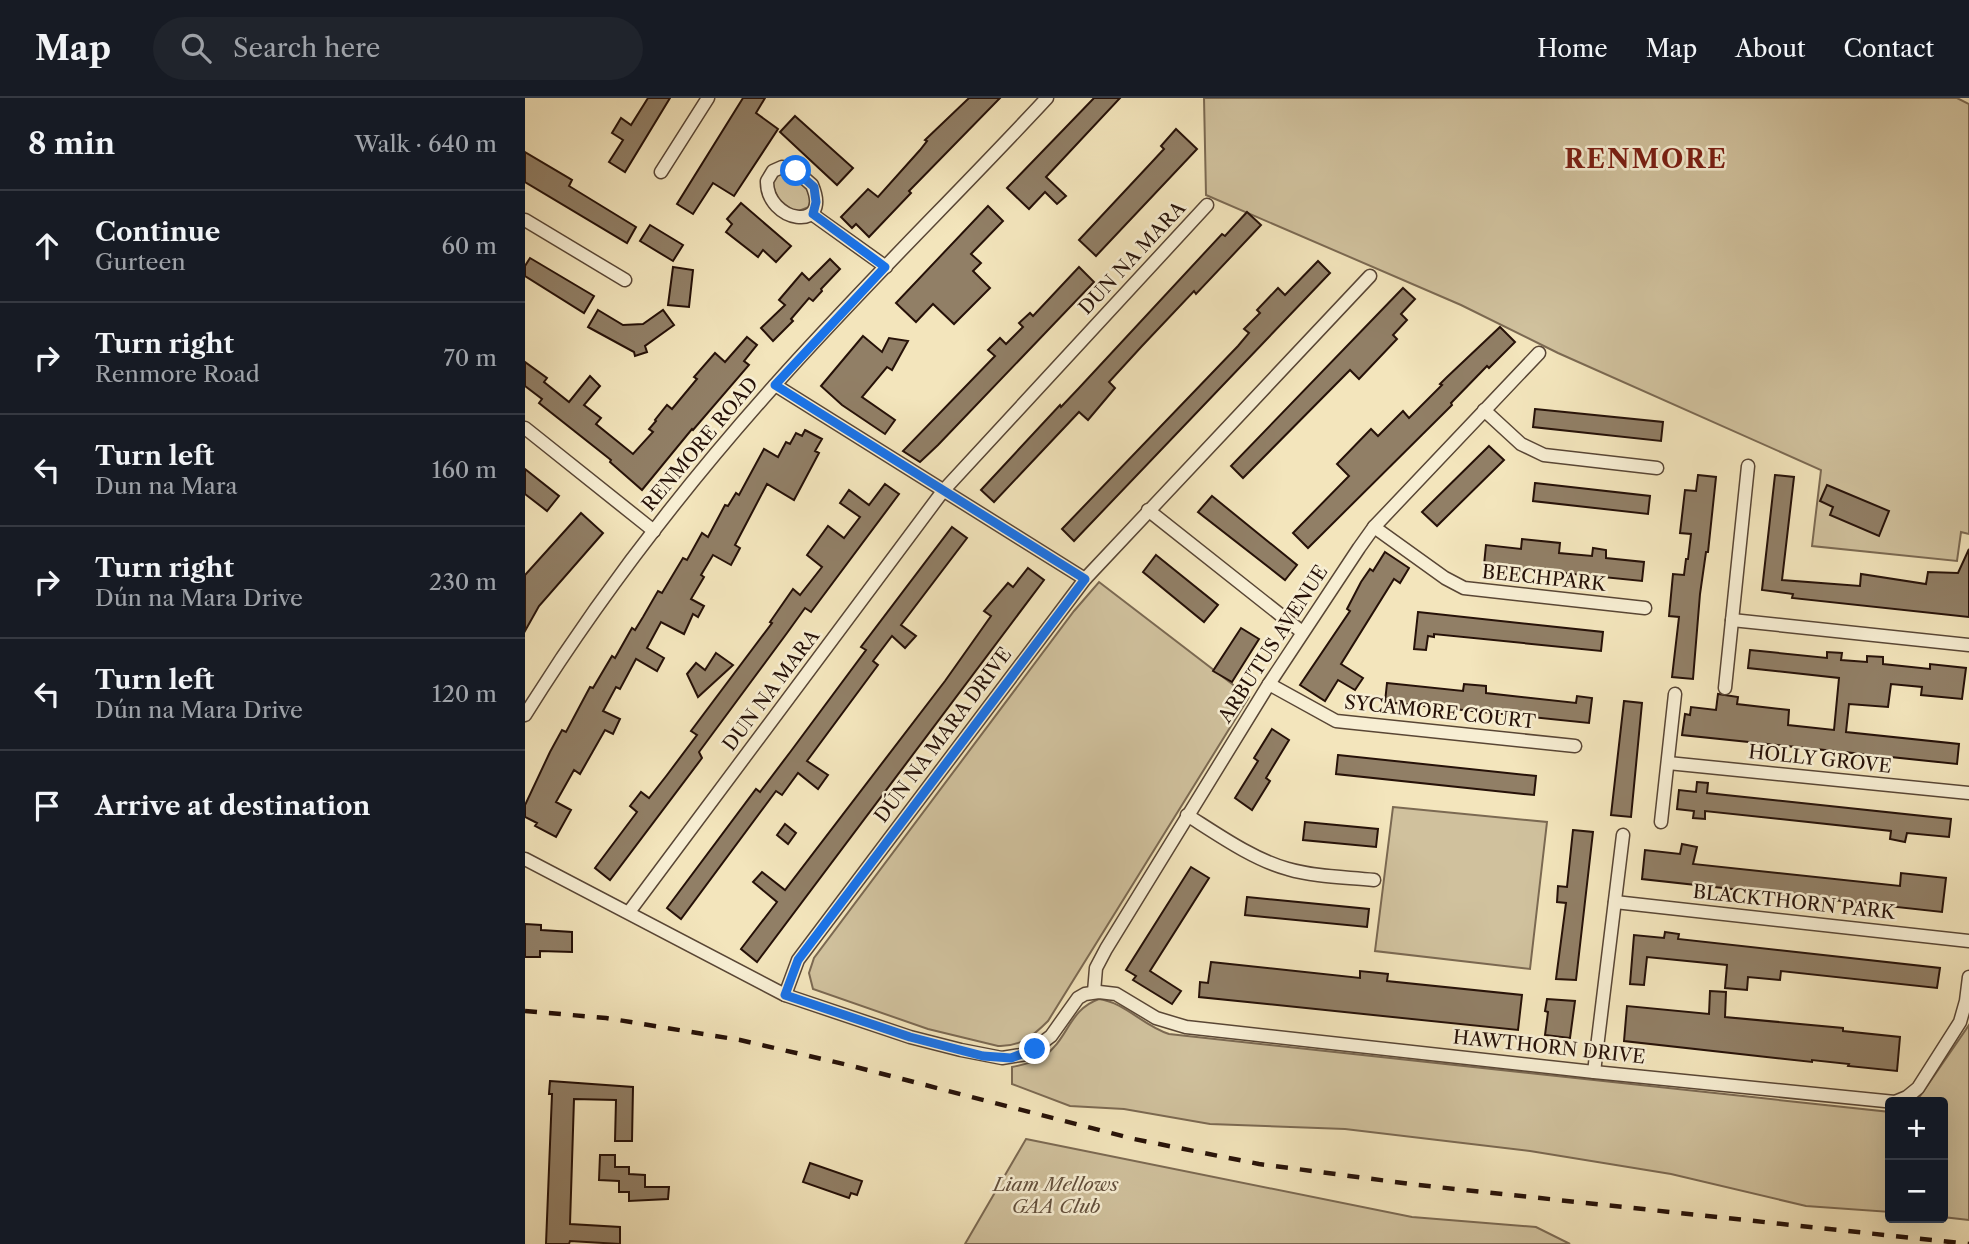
<!DOCTYPE html>
<html lang="en">
<head>
<meta charset="utf-8">
<style>
	:root { --surface:#171b24; --page:#20242c; --text:#f1f3f6; --muted:#9ea1a6; --line:#363941 }
	body { margin:0; font-family:"Libre Caslon Text",serif; background:var(--page); color:var(--text) }
	.controls { position:absolute; right:21px; bottom:21px; display:grid; overflow:hidden; border-radius:7px; box-shadow:0 7px 28px #0002 }
	.controls button { width:63px; height:63px; display:grid; place-items:center; padding:0; border:0; border-bottom:2px solid var(--line); background:var(--surface); color:var(--text); font:35px sans-serif }
	.stop { position:absolute; width:21px; height:21px; margin:-16px; border:5px solid #1a73e8; border-radius:50%; background:#fff }
	.stop.end { background:#1a73e8; border-color:#fff; box-shadow:0 2px 7px #0008 }
	.list { margin:0; padding:0; list-style:none }
	h2 { display:flex; justify-content:space-between; align-items:center; height:91px; margin:0; padding:0 28px; font-size:30px }
	h2 small { font-size:23px; font-weight:400; color:var(--muted) }
	.list li { display:grid; grid-template-columns:46px 1fr auto; gap:21px; align-items:center; box-sizing:border-box; height:112px; padding:0 28px; border-top:2px solid var(--line) }
	.list b { display:block; font-size:26px; white-space:nowrap }
	.list p { margin:0; font-size:23px; white-space:nowrap; color:var(--muted) }
	.list em { font-size:23px; font-style:normal; color:var(--muted) }
	.icon { flex:none; width:38px; height:38px; fill:none; stroke:currentColor; stroke-width:2; stroke-linecap:round; stroke-linejoin:round }
	.map { position:relative; flex:none; width:1444px; height:1146px; overflow:hidden }
	header { display:flex; align-items:center; gap:42px; box-sizing:border-box; height:98px; padding:0 35px; background:var(--surface); border-bottom:2px solid var(--line) }
	header strong { font-size:33px }
	nav { display:flex; gap:38px; margin-inline-start:auto; font-size:24px }
	.search { width:490px; height:63px; background:var(--page); display:flex; align-items:center; gap:18px; box-sizing:border-box; padding:0 24px; border-radius:38px; color:var(--muted); font-size:26px }
	main { display:flex }
	aside { flex:1; background:var(--surface) }
	.map>svg:first-child { display:block }
	.green { fill:#d0c19d; stroke:#7b6952; stroke-width:2 }
	.building { fill:#917f66; stroke:#261108; stroke-width:2 }
	.lines { fill:none; stroke-linecap:round; stroke-linejoin:round }
	.street-casing { stroke:#594635; stroke-width:15 }
	.street { stroke:#f7eed3; stroke-width:12 }
	.rail { stroke:#261108; stroke-width:4.5; stroke-dasharray:12 12; stroke-linecap:butt }
	.route { stroke:#1a73e8; stroke-width:9 }
	.labels { text-anchor:middle; dominant-baseline:central; stroke-width:5; stroke-linejoin:round; paint-order:stroke }
	.street-label { font-size:19px; fill:#261108; stroke:#f7eed3 }
	.park-label { font-size:19px; font-style:italic; fill:#624f3c; stroke:#f7eed3 }
	.district-label { font-size:26px; font-weight:bold; letter-spacing:2px; fill:#7a1f14; stroke:#f7eed3 }
</style>
</head>
<body>
<header>
<strong>Map</strong>
<div class="search"><svg class="icon" aria-label="search" viewBox="0 0 24 24"><circle cx="10" cy="10" r="6"/><path d="M15 15l6 6"/></svg>Search here</div>
<nav><a>Home</a><a>Map</a><a>About</a><a>Contact</a></nav>
</header>
<main>
<aside>
<h2>8 min<small>Walk · 640 m</small></h2>
<ul class="list">
<li><svg class="icon" aria-label="ahead" viewBox="0 0 24 24"><path d="M12 20V5M6 11l6-6 6 6"/></svg><div><b>Continue</b><p>Gurteen</p></div><em>60 m</em></li>
<li><svg class="icon" aria-label="right" viewBox="0 0 24 24"><path d="M7 20v-9h11M14 6l5 5-5 5"/></svg><div><b>Turn right</b><p>Renmore Road</p></div><em>70 m</em></li>
<li><svg class="icon" aria-label="left" viewBox="0 0 24 24"><path d="M17 20v-9H6M10 6l-5 5 5 5"/></svg><div><b>Turn left</b><p>Dun na Mara</p></div><em>160 m</em></li>
<li><svg class="icon" aria-label="right" viewBox="0 0 24 24"><path d="M7 20v-9h11M14 6l5 5-5 5"/></svg><div><b>Turn right</b><p>Dún na Mara Drive</p></div><em>230 m</em></li>
<li><svg class="icon" aria-label="left" viewBox="0 0 24 24"><path d="M17 20v-9H6M10 6l-5 5 5 5"/></svg><div><b>Turn left</b><p>Dún na Mara Drive</p></div><em>120 m</em></li>
<li><svg class="icon" aria-label="arrive" viewBox="0 0 24 24"><path d="M6 21V4h12l-3 4 3 4H6"/></svg><div><b>Arrive at destination</b></div></li>
</ul>
</aside>
<div class="map">
<svg width="1444" height="1146" viewBox="0 0 1444 1146">
	<rect width="100%" height="100%" fill="#f3e5bc"/>
	<filter id="stains"><feTurbulence type="fractalNoise" baseFrequency=".00286" numOctaves="4"/><feColorMatrix values="0 0 0 0 .2 0 0 0 0 .09 0 0 0 0 .02 0 0 0 .5 -.17"/></filter>
	<radialGradient id="worn" r=".72"><stop offset=".6" stop-color="#630" stop-opacity="0"/><stop offset="1" stop-color="#630" stop-opacity=".3"/></radialGradient>
	<!-- green -->
	<g class="green">
		<polygon points="679,0 1432,0 1444,6 1444,436 1436,434 1432,463 1287,448 1296,372 1033,255 936,207 681,97"/>
		<path d="M260 75C275 81 289 91 284 109L271 114C256 105 250 100 247 82L254 76Z"/>
		<path d="M574 484 724 599 523 923C508 938 495 949 473 948L403 931 288 891 284 875 289 860 549 513Z"/>
		<polygon points="868,709 1022,724 1005,871 850,853"/>
		<path d="M574 901C601 905 618 928 644 936L1365 1014V1114L1281 1108 1146 1076 1005 1053 820 1031 685 1026 599 1011 545 1008 487 986V969C497 967 510 964 518 959 544 941 543 912 574 901Z"/>
		<polygon points="1444,927 1444,1122 1418,1119 1418,1004 1391,1004"/>
		<polygon points="501,1041 887,1119 1011,1129 1045,1146 440,1146"/>
	</g>
	<!-- building -->
	<g class="building">
		<polygon points="123,0 145,0 100,74 84,64 98,42 87,35 96,20 106,27"/>
		<polygon points="218,0 240,0 231,15 253,31 209,98 188,85 168,116 152,106"/>
		<polygon points="444,0 475,0 384,93 386,95 344,139 331,126 327,130 316,119 343,91 353,99 395,52 402,43 400,42"/>
		<polygon points="569,0 595,0 521,79 541,98 532,106 520,94 504,111 482,90"/>
		<polygon points="270,18 328,70 312,87 255,34"/>
		<polygon points="651,31 672,51 571,158 554,142 626,65 639,51 636,48"/>
		<polygon points="0,54 47,82 44,88 111,129 102,145 0,84"/>
		<polygon points="216,105 266,148 251,164 238,152 233,159 201,134 207,126 202,121"/>
		<polygon points="463,108 478,123 446,156 456,165 448,173 465,190 429,226 408,206 391,224 371,205"/>
		<polygon points="722,114 736,127 671,196 669,193 617,248 584,284 590,290 563,322 554,314 469,404 456,392 535,307 536,309 554,290 697,136 700,138"/>
		<polygon points="125,127 158,147 148,163 115,143"/>
		<polygon points="5,160 69,198 59,215 0,178 0,168"/>
		<polygon points="305,161 315,171 296,191 297,193 288,203 284,200 266,221 268,223 248,243 236,230 260,207 254,202 277,175 284,182"/>
		<polygon points="793,163 805,175 549,443 537,431 713,248 724,235 719,231 735,215 732,212 753,190 760,197"/>
		<polygon points="148,169 168,172 164,209 143,207"/>
		<polygon points="554,169 569,184 413,347 395,364 378,353 470,258 463,252 475,240 481,246 498,229 494,225 505,215 508,218"/>
		<polygon points="878,190 890,201 876,216 882,222 868,237 872,241 834,281 825,272 718,380 706,368"/>
		<polygon points="73,212 98,227 118,226 138,212 149,227 120,248 122,254 110,258 109,254 63,229"/>
		<polygon points="975,229 990,244 964,270 962,268 926,305 927,307 783,450 768,435 824,378 812,366 846,331 853,338 878,313 884,320 917,287 915,286 921,280"/>
		<polygon points="338,238 357,254 364,240 383,243 367,272 362,269 337,299 370,322 360,336 317,307 296,288"/>
		<polygon points="222,239 232,247 219,263 224,267 168,332 167,331 117,392 85,364 86,362 14,305 17,301 0,288 0,264 22,280 19,284 44,304 65,278 75,288 59,307 76,320 71,326 108,356 128,334 124,331 131,323 130,322 142,307 147,311 172,281 169,279 190,255 200,264"/>
		<polygon points="1010,311 1138,324 1136,343 1008,329"/>
		<polygon points="280,332 297,341 290,353 294,355 269,402 242,386 210,447 215,450 206,467 188,457 176,477 179,479 166,501 179,508 173,519 168,516 159,536 136,524 122,550 139,560 132,573 111,561 95,591 91,589 78,613 95,621 88,636 80,632 55,676 49,672 31,704 46,712 31,739 10,728 12,725 0,719 0,707 25,654 37,632 41,634 65,589 68,590 87,558 90,560 107,530 110,532 118,519 133,493 137,495 158,460 162,462 177,435 183,439 200,407 203,408 211,395 214,397 239,351 253,359 261,344 265,346 271,335 277,338"/>
		<polygon points="964,348 979,362 912,428 897,414"/>
		<polygon points="0,371 34,398 22,413 0,396"/>
		<polygon points="1173,377 1191,379 1183,454 1181,454 1175,496 1168,581 1147,579 1154,519 1144,518 1148,476 1159,477 1161,461 1163,461 1166,436 1155,435 1160,392 1171,393"/>
		<polygon points="1250,377 1269,379 1257,482 1335,488 1336,476 1401,486 1403,474 1433,475 1444,451 1444,519 1267,500 1268,496 1237,492"/>
		<polygon points="1010,385 1125,398 1123,416 1008,403"/>
		<polygon points="360,386 374,396 286,514 280,510 262,535 174,654 177,660 85,782 70,770 112,714 105,708 116,694 124,700 142,677 172,637 166,633 247,525 245,524 268,491 275,497 297,469 282,457 303,428 319,440 335,419 315,405 324,392 344,407"/>
		<polygon points="1302,387 1364,413 1354,438 1305,417 1308,409 1295,403"/>
		<polygon points="687,398 772,467 760,482 673,414"/>
		<polygon points="56,415 78,435 14,508 0,533 0,477"/>
		<polygon points="427,429 442,440 376,527 391,538 380,550 367,538 348,563 353,567 282,663 303,677 293,691 273,675 257,697 251,693 156,821 142,810 231,691 235,694 266,653 341,552 336,549"/>
		<polygon points="997,441 1035,445 1034,455 1067,458 1068,450 1081,452 1081,460 1119,464 1117,483 959,467 961,447 996,451"/>
		<polygon points="860,454 884,470 875,485 869,481 816,566 838,580 830,592 813,582 800,603 775,587 825,513 822,511 836,484 845,471 848,473"/>
		<polygon points="631,457 693,507 679,524 618,474"/>
		<polygon points="503,470 519,482 232,864 216,851 252,804 228,784 237,774 260,792 420,583 466,518 459,513 483,485 488,489"/>
		<polygon points="893,514 1078,534 1076,553 909,536 909,539 903,538 901,552 889,551"/>
		<polygon points="716,530 734,541 707,584 688,573"/>
		<polygon points="1225,552 1302,560 1302,554 1317,555 1316,562 1342,564 1342,558 1358,559 1358,566 1405,571 1405,566 1441,570 1437,601 1396,597 1397,589 1366,586 1363,609 1324,606 1321,634 1434,646 1432,666 1157,637 1160,616 1165,617 1166,609 1191,612 1193,596 1213,599 1212,606 1264,612 1263,627 1309,632 1314,580 1223,570"/>
		<polygon points="191,555 208,567 173,599 162,576 171,565 180,572"/>
		<polygon points="862,585 938,593 939,586 961,588 961,595 1051,605 1052,598 1067,600 1064,625 860,604"/>
		<polygon points="1099,603 1117,605 1106,719 1086,717"/>
		<polygon points="747,631 764,642 741,680 745,683 727,712 710,700 733,663 729,660"/>
		<polygon points="813,657 1011,678 1009,697 811,676"/>
		<polygon points="1172,684 1183,685 1182,695 1426,721 1424,739 1382,735 1380,744 1365,741 1366,733 1180,713 1180,721 1168,720 1169,713 1152,711 1154,692 1171,694"/>
		<polygon points="780,724 853,731 851,749 778,742"/>
		<polygon points="260,726 271,735 263,746 252,737"/>
		<polygon points="1048,732 1068,734 1051,882 1031,881 1041,805 1032,804 1033,788 1042,789"/>
		<polygon points="1157,746 1172,749 1168,766 1375,788 1376,775 1421,780 1417,814 1117,781 1120,752 1155,756"/>
		<polygon points="666,769 684,780 625,873 656,893 647,906 608,882 611,878 601,872"/>
		<polygon points="722,799 844,811 842,829 720,817"/>
		<polygon points="0,826 16,827 16,832 47,834 47,854 15,853 15,859 0,859"/>
		<polygon points="1140,834 1154,836 1153,841 1415,870 1412,890 1256,873 1255,882 1223,879 1222,892 1200,890 1202,867 1122,859 1119,887 1105,886 1109,837 1139,840"/>
		<polygon points="686,864 835,880 835,873 863,876 862,883 997,897 993,932 674,899 675,884 683,885"/>
		<polygon points="1185,893 1201,894 1200,919 1318,930 1318,933 1375,939 1372,973 1323,968 1324,966 1287,962 1287,964 1099,943 1102,908 1184,916"/>
		<polygon points="1022,901 1050,903 1045,940 1020,937 1023,914 1020,913"/>
		<polygon points="25,983 108,989 107,1043 90,1043 91,1002 49,1001 45,1126 95,1129 95,1146 45,1143 44,1146 21,1146 27,996 24,996"/>
		<polygon points="75,1057 90,1057 90,1069 104,1069 104,1076 120,1077 120,1089 144,1089 143,1101 104,1103 104,1094 94,1094 94,1083 74,1082"/>
		<polygon points="285,1065 337,1083 332,1097 326,1095 324,1100 278,1084"/>
	</g>
	<g class="lines">
		<defs>
			<g id="street">
				<path d="M257 69 271 73 287 87C308 136 241 124 242 83L248 73Z"/>
				<polyline points="136,74 183,0"/>
				<polyline points="287,116 361,169"/>
				<polyline points="0,122 100,182"/>
				<polyline points="250,287 560,481"/>
				<polyline points="959,312 996,346 1019,357 1132,370"/>
				<polyline points="0,330 129,433"/>
				<polyline points="623,412 777,534"/>
				<polyline points="849,429 920,480 939,490 1120,510"/>
				<polyline points="1207,522 1444,547"/>
				<polyline points="744,586 811,623 1050,648"/>
				<polyline points="1200,590 1223,368"/>
				<path d="M0 617C73 500 158 390 249 288 337 189 432 97 522 0"/>
				<polyline points="1143,665 1444,695"/>
				<path d="M662 717C692 736 729 762 763 771 790 779 821 779 849 782"/>
				<polyline points="1136,724 1150,596"/>
				<polyline points="0,761 260,897 385,939 436,952 477,960 502,956 526,938 553,900 560,896 574,894 591,896 631,920 661,929 1069,974 1370,1004 1382,999 1393,990 1435,924 1441,903 1444,879"/>
				<polyline points="1090,804 1444,843"/>
				<polyline points="104,814 418,393 682,107"/>
				<polyline points="569,894 571,870 581,851 744,586 834,450 849,429 1014,255"/>
				<polyline points="260,897 273,862 560,481 845,178"/>
				<polyline points="1069,974 1098,737"/>
			</g>
		</defs>
		<!-- street casing -->
		<use href="#street" class="street-casing"/>
		<!-- street -->
		<use href="#street" class="street"/>
		<!-- rail -->
		<polyline class="rail" points="0,913 81,920 215,942 323,967 609,1041 734,1066 893,1087 1444,1146"/>
	</g>
	<g class="lines">
		<!-- route -->
		<polyline class="route" points="271,73 289,89 291,104 288,116 360,169 250,287 560,481 273,862 260,897 385,939 458,958 486,960 510,951"/>
	</g>
	<g class="labels">
		<!-- street labels -->
		<g class="street-label">
			<text transform="translate(607 160) rotate(-47)">DUN NA MARA</text>
			<text transform="translate(175 346) rotate(-50)">RENMORE ROAD</text>
			<text transform="translate(1019 480) rotate(6)">BEECHPARK</text>
			<text transform="translate(748 546) rotate(-57)">ARBUTUS AVENUE</text>
			<text transform="translate(246 592) rotate(-53)">DUN NA MARA</text>
			<text transform="translate(915 614) rotate(6)">SYCAMORE COURT</text>
			<text transform="translate(418 637) rotate(-53)">DÚN NA MARA DRIVE</text>
			<text transform="translate(1295 661) rotate(6)">HOLLY GROVE</text>
			<text transform="translate(1269 804) rotate(6)">BLACKTHORN PARK</text>
			<text transform="translate(1024 949) rotate(6)">HAWTHORN DRIVE</text>
		</g>
		<!-- park labels -->
		<g class="park-label">
			<text x="531" y="1086">Liam Mellows<tspan x="531" dy="22">GAA Club</tspan></text>
		</g>
		<!-- district labels -->
		<g class="district-label">
			<text x="1121" y="61">RENMORE</text>
		</g>
	</g>
	<rect width="100%" height="100%" filter="url(#stains)"/>
	<rect width="100%" height="100%" fill="url(#worn)"/>
</svg>
<div class="controls">
<button>+</button>
<button>−</button>
</div>
<div class="stop" style="left:271px;top:73px"></div>
<div class="stop end" style="left:510px;top:951px"></div>
</div>
</main>
</body>
</html>
